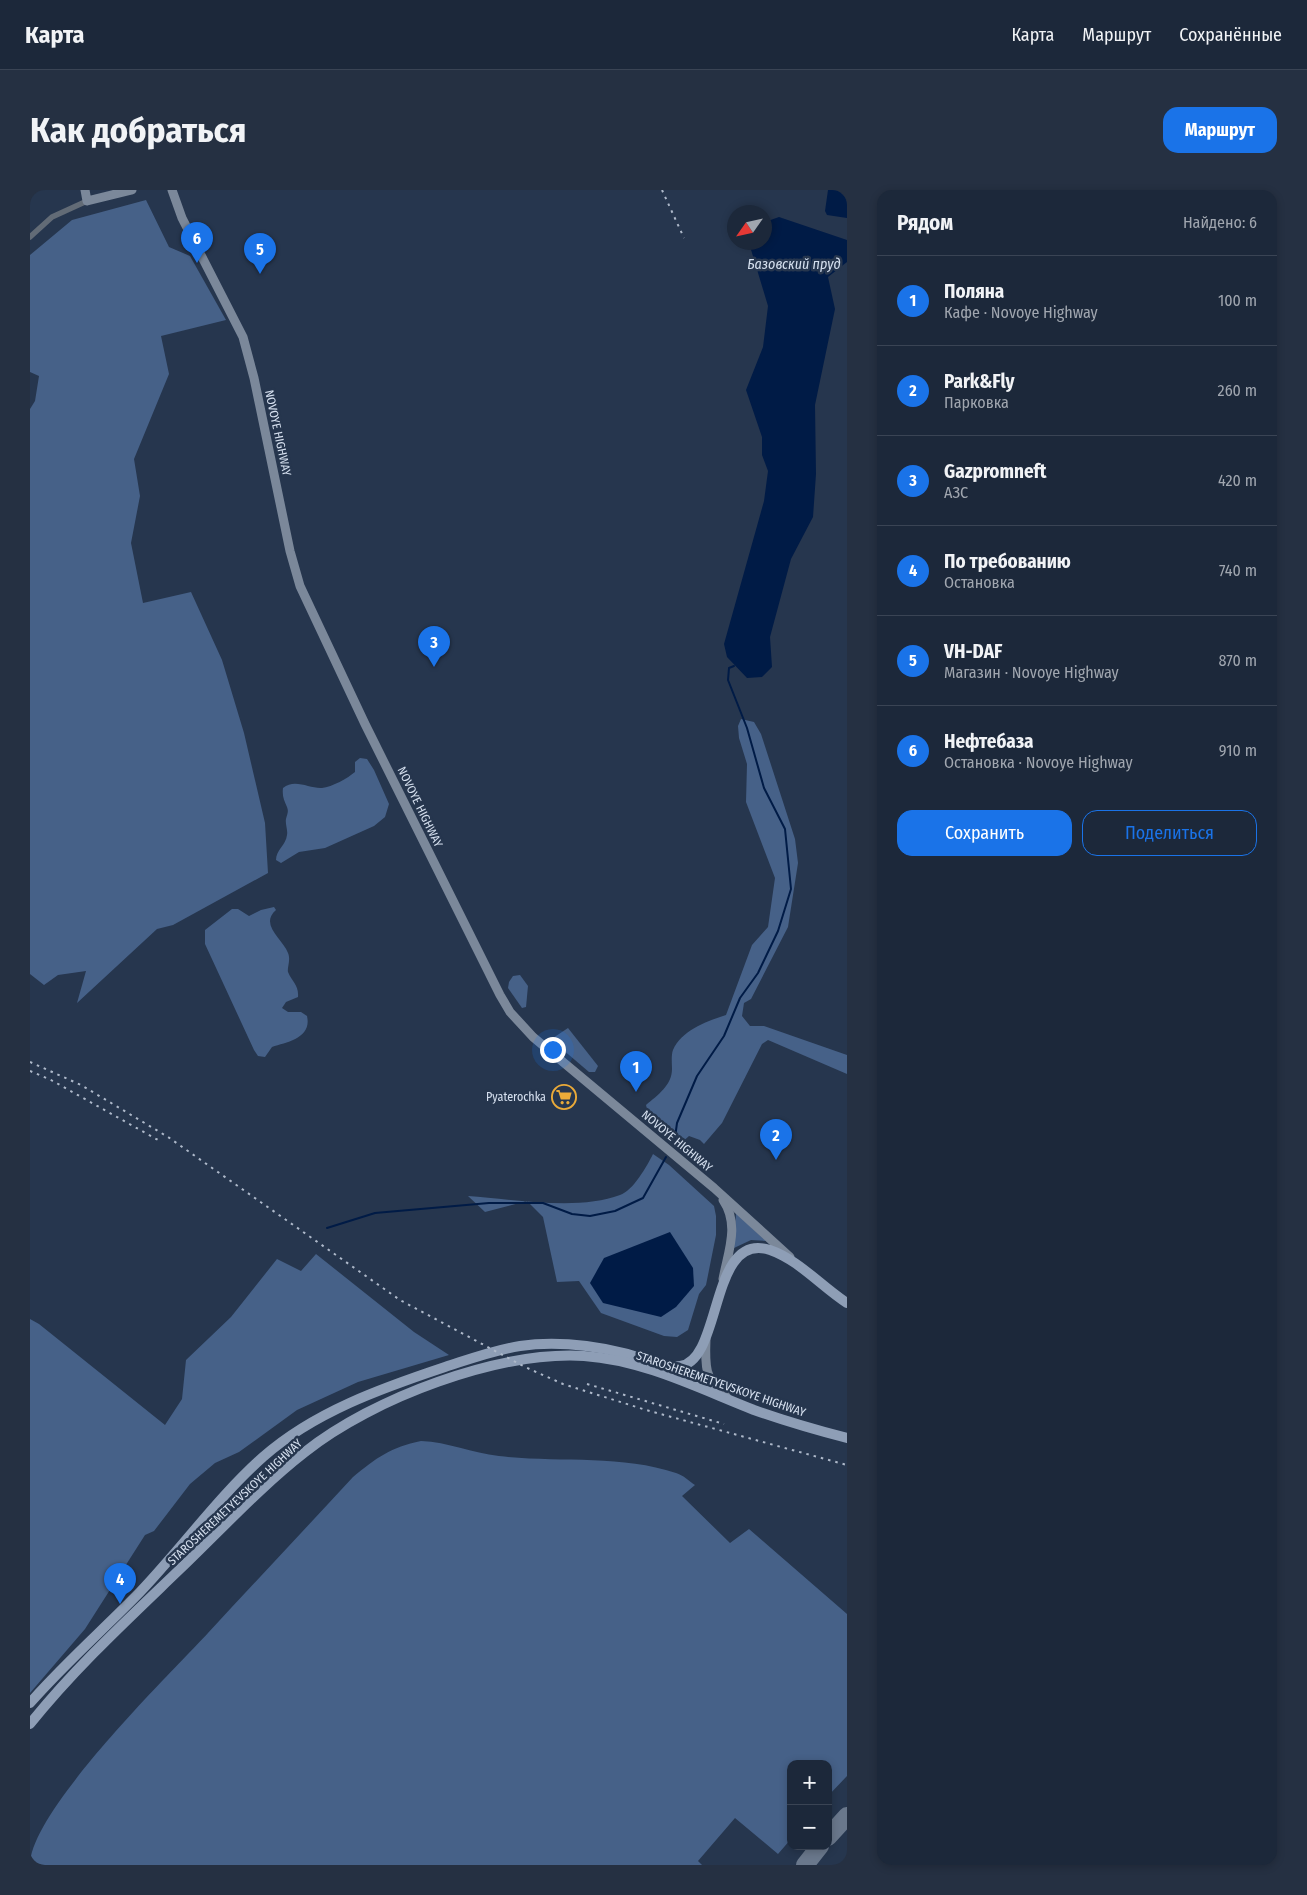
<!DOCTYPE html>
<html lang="ru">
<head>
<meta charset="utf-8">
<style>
	:root { --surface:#1c283a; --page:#253042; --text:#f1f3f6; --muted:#a0a6af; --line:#3a4454; --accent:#1a73e8 }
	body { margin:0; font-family:"Fira Sans Condensed",sans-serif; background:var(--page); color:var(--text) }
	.controls { position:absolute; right:15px; bottom:15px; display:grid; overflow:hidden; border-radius:10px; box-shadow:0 2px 8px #0003 }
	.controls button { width:45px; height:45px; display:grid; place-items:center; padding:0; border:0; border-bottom:1px solid var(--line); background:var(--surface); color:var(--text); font:25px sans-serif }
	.compass { position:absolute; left:697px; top:15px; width:45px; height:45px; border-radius:50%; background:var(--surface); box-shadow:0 2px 8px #0003; rotate:236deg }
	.you { position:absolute; left:522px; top:859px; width:18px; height:18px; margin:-12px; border:4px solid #fff; border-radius:50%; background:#1a73e8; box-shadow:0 0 0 8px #1a73e833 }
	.badge { display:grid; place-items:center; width:32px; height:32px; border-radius:50%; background:var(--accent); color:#fff; font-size:16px; font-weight:700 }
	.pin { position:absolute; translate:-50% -41px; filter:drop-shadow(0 1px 2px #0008) }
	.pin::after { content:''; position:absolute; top:26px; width:18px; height:15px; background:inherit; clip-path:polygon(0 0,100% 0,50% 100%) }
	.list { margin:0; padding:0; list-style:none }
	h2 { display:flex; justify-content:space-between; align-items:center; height:65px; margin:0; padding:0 20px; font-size:21px }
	h2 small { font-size:16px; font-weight:400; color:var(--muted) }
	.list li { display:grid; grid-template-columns:32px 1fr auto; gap:15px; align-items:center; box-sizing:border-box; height:90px; padding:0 20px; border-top:1px solid var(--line) }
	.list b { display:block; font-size:19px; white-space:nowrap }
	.list p { margin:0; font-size:16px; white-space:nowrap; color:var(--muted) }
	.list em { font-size:16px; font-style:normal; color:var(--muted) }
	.actions { display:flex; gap:10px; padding:15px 20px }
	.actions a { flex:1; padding:11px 0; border:1px solid var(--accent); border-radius:15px; text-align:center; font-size:18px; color:var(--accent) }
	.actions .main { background:var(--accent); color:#fff }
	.map { position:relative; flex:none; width:817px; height:1675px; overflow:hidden; border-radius:15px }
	header { display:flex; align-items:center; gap:30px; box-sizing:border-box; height:70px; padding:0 25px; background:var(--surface); border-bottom:1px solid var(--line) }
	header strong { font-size:24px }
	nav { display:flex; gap:28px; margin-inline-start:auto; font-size:18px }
	.intro { display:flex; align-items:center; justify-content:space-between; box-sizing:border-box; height:120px; padding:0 30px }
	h1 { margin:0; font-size:35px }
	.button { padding:12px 22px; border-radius:15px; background:var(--accent); color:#fff; font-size:18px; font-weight:700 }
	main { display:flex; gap:30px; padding:0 30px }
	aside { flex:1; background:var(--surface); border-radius:15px; box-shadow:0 2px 8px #0003 }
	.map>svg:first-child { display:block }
	.green { fill:#466188 }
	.water { fill:#001b46 }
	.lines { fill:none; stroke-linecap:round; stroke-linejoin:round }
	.stream { stroke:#001b46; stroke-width:2 }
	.taxiway { stroke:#6a788c; stroke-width:18 }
	.street { stroke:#626b76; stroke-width:5.5 }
	.secondary { stroke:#7b889a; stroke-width:9 }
	.primary { stroke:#8e9eb6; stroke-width:10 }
	.rail { stroke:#aeb9ca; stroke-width:2; stroke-dasharray:2.5 5; stroke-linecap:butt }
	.labels { text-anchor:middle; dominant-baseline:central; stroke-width:5; stroke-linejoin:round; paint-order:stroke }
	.street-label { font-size:12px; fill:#d6e0ef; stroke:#26364e }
	.poi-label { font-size:12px; fill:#d6e0ef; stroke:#26364e; text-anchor:end }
	.water-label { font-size:14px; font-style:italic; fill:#d6e1f0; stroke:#26364e }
</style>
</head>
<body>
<header>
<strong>Карта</strong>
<nav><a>Карта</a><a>Маршрут</a><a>Сохранённые</a></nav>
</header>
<div class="intro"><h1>Как добраться</h1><a class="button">Маршрут</a></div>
<main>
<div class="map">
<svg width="817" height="1675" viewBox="0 0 817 1675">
	<rect width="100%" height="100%" fill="#26364e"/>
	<!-- green -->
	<g class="green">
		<polygon points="116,10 139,57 160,66 196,130 131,146 139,184 104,269 110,306 101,353 113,413 161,402 192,470 214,543 235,633 238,683 143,735 127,739 47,813 56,781 28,785 14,795 0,784 0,219 5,211 9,186 0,182 0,65 42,30"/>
		<path d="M711 529 724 532 731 544 765 649 768 673 758 737 721 809 714 813 712 826 720 836H734L817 865V884L738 850 732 854 692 933 674 954 670 950 659 946 650 954 619 927 616 915C628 905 642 895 642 879 642 874 641 865 643 860 652 840 677 831 696 825L722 755 738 737 745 688 716 612 717 574 709 548 708 536Z"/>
		<path d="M330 568 337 569 344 580 359 614 355 627 344 636 295 658 269 662 251 673 246 670C246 660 256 655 257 645 258 640 255 634 256 629 257 624 259 622 257 617 254 610 252 606 253 598 265 588 280 599 292 598 302 597 318 588 325 582V572Z"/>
		<path d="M244 717 246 720C229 735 253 749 258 763 261 770 257 777 258 782 262 792 269 795 268 807L256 812 252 818 258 822H271L277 826C282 848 258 852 242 857L235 867 228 866 224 860 175 754V740L202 719H208L219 726 231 720Z"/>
		<polygon points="490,785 498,796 496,817 492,818 478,798 479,792 483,786"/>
		<polygon points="538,838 568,876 565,882 559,882 525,853 523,848"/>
		<path d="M623 964 639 975 684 1016 686 1026V1045L676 1095 669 1104 658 1140 647 1147 634 1146 571 1123 549 1091 527 1092 513 1027 497 1011 455 1022 438 1006C482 1009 549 1021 590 1005 603 1001 617 976 623 964Z"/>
		<polygon points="706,1023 736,1051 721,1050 704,1058"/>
		<polygon points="286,1064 384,1142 419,1165 328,1192 267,1220 209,1262 185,1273 160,1294 124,1341 115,1345 55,1439 0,1503 0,1129 9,1134 135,1235 152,1209 156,1170 201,1127 247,1069 271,1081"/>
		<path d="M391 1251C418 1252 442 1263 469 1266 527 1273 590 1264 646 1283 653 1285 659 1291 665 1295L652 1306 700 1353 719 1339 817 1424V1586L798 1606V1574H761V1649L748 1664 705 1628 668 1671 672 1675H0C0 1621 138 1486 178 1443 226 1391 275 1339 323 1287 346 1268 361 1257 391 1251Z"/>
	</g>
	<!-- water -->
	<g class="water">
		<polygon points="798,0 817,0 817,28 797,25 795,21"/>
		<polygon points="749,27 817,50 817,72 798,87 805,119 785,215 786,284 783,327 761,369 740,447 742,477 732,487 717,488 697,467 694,454 734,311 738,281 732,265 732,247 716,200 733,157 738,116 719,53 734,52 735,32"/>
		<polygon points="640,1042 663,1078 664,1096 646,1117 631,1127 573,1113 560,1093 574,1068"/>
	</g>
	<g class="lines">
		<!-- stream -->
		<g class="stream">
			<polyline points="644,955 647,933 667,886 694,846 710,808 728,783 748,741 761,699 755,639 734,598 717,538 698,490 699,478 704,476"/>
			<polyline points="297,1038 345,1023 459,1013 513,1013 542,1024 560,1026 585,1021 613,1008 636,967"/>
		</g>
		<!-- taxiway -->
		<g class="taxiway">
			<polyline points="798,1647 817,1626"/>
			<polyline points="775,1675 790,1656"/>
		</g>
		<!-- street -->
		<polyline class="street" points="0,47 22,27 57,11"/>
		<!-- secondary -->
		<g class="secondary">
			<polyline points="55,0 57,11 102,0"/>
			<polyline points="142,0 152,28 213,147 224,188 260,361 270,396 335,534 470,805 480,822 503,847 684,998 760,1067"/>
			<path d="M693 1010C710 1035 698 1062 693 1089"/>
			<path d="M676 1149C675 1173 674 1192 696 1205"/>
		</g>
		<!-- primary -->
		<g class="primary">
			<path d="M0 1513C34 1474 74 1439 110 1402 152 1358 188 1307 233 1267 284 1222 352 1198 415 1177 440 1169 464 1160 490 1156 525 1151 560 1155 594 1163 611 1167 631 1178 650 1176 693 1171 679 1040 740 1060 769 1070 792 1097 817 1113"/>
			<path d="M0 1534C44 1479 97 1430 148 1381 190 1341 230 1297 275 1262 343 1208 468 1161 554 1166 614 1170 670 1199 724 1220 755 1231 786 1240 817 1248"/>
		</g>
		<!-- rail -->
		<g class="rail">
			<polyline points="632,0 654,48"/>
			<polyline points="0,872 51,895 138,947 370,1110 495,1177 533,1194 616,1220 817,1275"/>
			<polyline points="0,881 21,890 128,950"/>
			<polyline points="557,1194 694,1234"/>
		</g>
	</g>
	<!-- icons -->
	<defs>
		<symbol id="supermarket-ring" viewBox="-11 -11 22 22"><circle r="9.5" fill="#26364e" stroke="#eaaa39" stroke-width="1.5"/><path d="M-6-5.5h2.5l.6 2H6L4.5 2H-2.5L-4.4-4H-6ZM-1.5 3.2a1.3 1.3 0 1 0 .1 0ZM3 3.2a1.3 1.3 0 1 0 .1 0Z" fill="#eaaa39"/></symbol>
	</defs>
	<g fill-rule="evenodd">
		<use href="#supermarket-ring" x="520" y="893" width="28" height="28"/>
	</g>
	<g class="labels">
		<!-- street labels -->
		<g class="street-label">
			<text transform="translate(248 243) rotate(78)">NOVOYE HIGHWAY</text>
			<text transform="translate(390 617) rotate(64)">NOVOYE HIGHWAY</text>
			<text transform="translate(647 951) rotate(40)">NOVOYE HIGHWAY</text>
			<text transform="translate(691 1194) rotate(19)">STAROSHEREMETYEVSKOYE HIGHWAY</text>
			<text transform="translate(205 1312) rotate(-43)">STAROSHEREMETYEVSKOYE HIGHWAY</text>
		</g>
		<!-- poi labels -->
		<g class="poi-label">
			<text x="516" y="907">Pyaterochka</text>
		</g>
		<!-- water labels -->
		<g class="water-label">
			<text x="764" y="74">Базовский пруд</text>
		</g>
	</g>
</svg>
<div class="controls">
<button>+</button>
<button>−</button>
</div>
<svg class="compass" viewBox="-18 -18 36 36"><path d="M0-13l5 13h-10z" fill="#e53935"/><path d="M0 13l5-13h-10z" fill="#a0a6af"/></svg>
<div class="you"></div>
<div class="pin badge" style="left:606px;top:902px">1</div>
<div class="pin badge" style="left:746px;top:970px">2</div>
<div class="pin badge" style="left:404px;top:477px">3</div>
<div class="pin badge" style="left:90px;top:1414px">4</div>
<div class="pin badge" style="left:230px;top:84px">5</div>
<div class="pin badge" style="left:167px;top:73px">6</div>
</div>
<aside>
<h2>Рядом<small>Найдено: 6</small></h2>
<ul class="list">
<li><span class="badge">1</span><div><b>Поляна</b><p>Кафе · Novoye Highway</p></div><em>100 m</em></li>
<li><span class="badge">2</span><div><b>Park&amp;Fly</b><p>Парковка</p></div><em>260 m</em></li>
<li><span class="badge">3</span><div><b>Gazpromneft</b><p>АЗС</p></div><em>420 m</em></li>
<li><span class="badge">4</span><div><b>По требованию</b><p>Остановка</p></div><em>740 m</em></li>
<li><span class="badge">5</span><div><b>VH-DAF</b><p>Магазин · Novoye Highway</p></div><em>870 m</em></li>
<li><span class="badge">6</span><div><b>Нефтебаза</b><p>Остановка · Novoye Highway</p></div><em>910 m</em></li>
</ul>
<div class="actions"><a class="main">Сохранить</a><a>Поделиться</a></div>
</aside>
</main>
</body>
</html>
